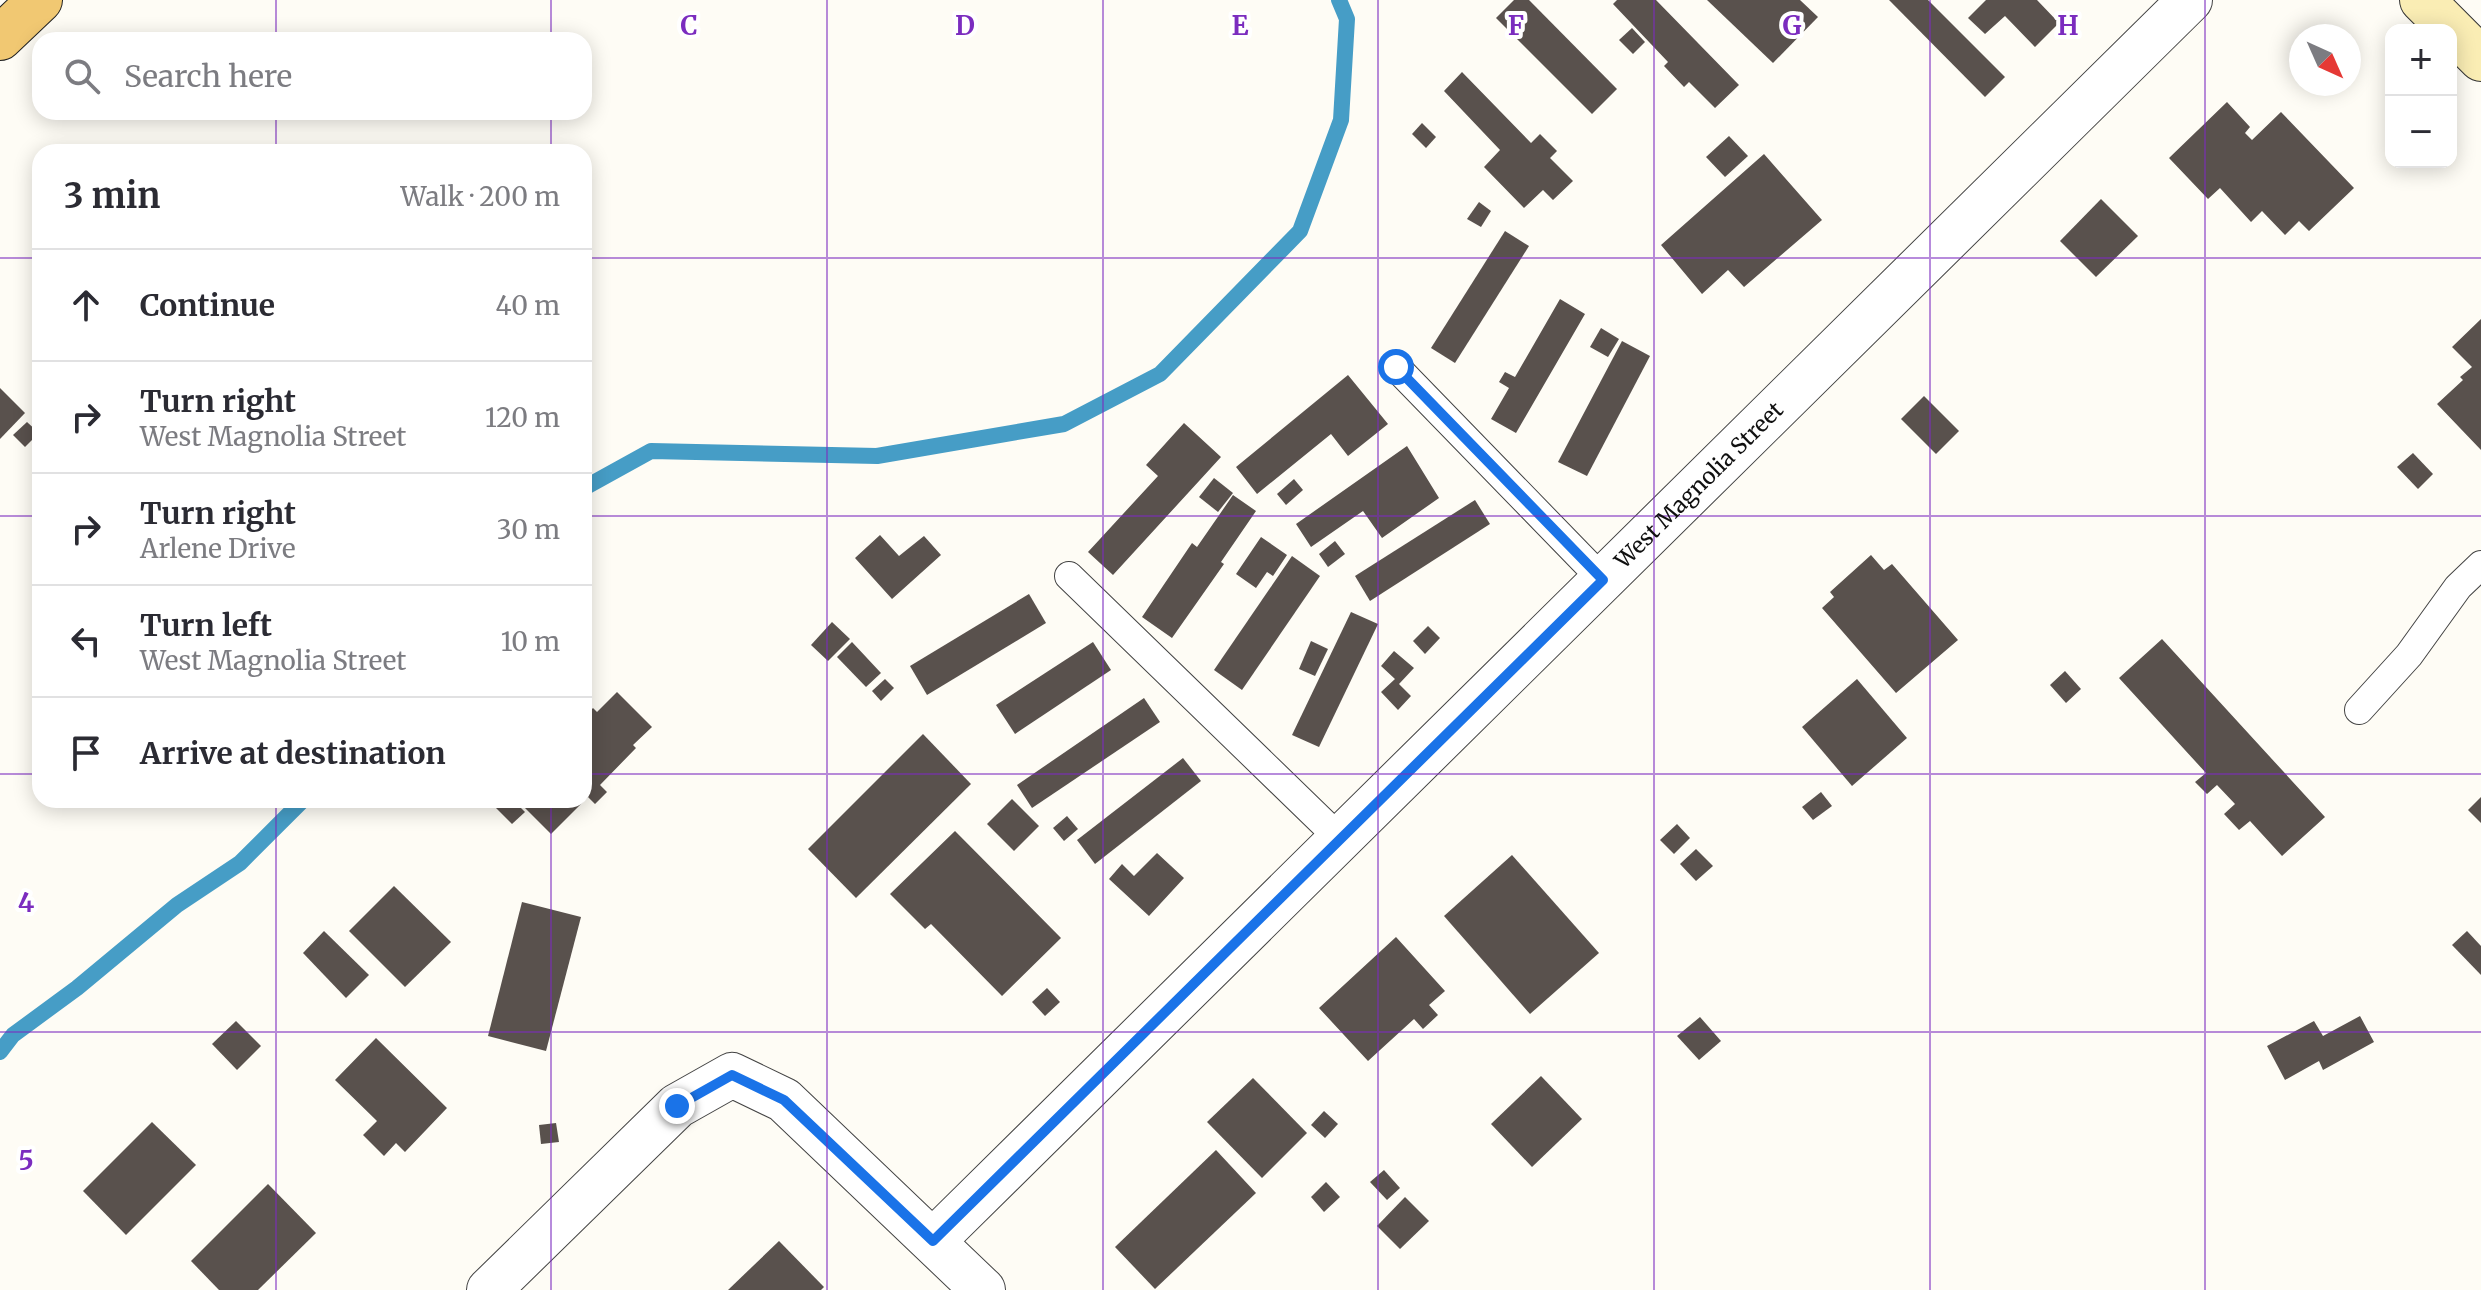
<!DOCTYPE html>
<html lang="en">
<head>
<meta charset="utf-8">
<style>
	:root { --surface:#fff; --page:#f7f7f7; --text:#2b2b33; --muted:#7c7c81; --line:#e1e1e2 }
	body { margin:0; font-family:Merriweather,serif; background:var(--page); color:var(--text) }
	.controls { position:absolute; right:24px; top:24px; display:grid; overflow:hidden; border-radius:16px; box-shadow:0 4px 20px #0003 }
	.controls button { width:72px; height:72px; display:grid; place-items:center; padding:0; border:0; border-bottom:2px solid var(--line); background:var(--surface); color:var(--text); font:40px sans-serif }
	.compass { position:absolute; left:2289px; top:24px; width:72px; height:72px; border-radius:50%; background:var(--surface); box-shadow:0 4px 20px #0003; rotate:135deg }
	.stop { position:absolute; width:24px; height:24px; margin:-18px; border:6px solid #1a73e8; border-radius:50%; background:#fff }
	.stop.end { background:#1a73e8; border-color:#fff; box-shadow:0 2px 8px #0008 }
	.list { margin:0; padding:0; list-style:none }
	h2 { display:flex; justify-content:space-between; align-items:center; height:104px; margin:0; padding:0 32px; font-size:34px }
	h2 small { font-size:26px; font-weight:400; color:var(--muted) }
	.list li { display:grid; grid-template-columns:52px 1fr auto; gap:24px; align-items:center; box-sizing:border-box; height:112px; padding:0 32px; border-top:2px solid var(--line) }
	.list b { display:block; font-size:30px; white-space:nowrap }
	.list p { margin:0; font-size:26px; white-space:nowrap; color:var(--muted) }
	.list em { font-size:26px; font-style:normal; color:var(--muted) }
	.icon { flex:none; width:44px; height:44px; fill:none; stroke:currentColor; stroke-width:2; stroke-linecap:round; stroke-linejoin:round }
	.map { position:relative; flex:none; width:2481px; height:1290px; overflow:hidden }
	.search { position:absolute; background:var(--surface); box-shadow:0 4px 20px #0003; left:32px; top:32px; width:560px; height:88px; display:flex; align-items:center; gap:20px; box-sizing:border-box; padding:0 28px; border-radius:24px; color:var(--muted); font-size:30px }
	.panel { position:absolute; background:var(--surface); box-shadow:0 4px 20px #0003; left:32px; top:144px; width:560px; height:664px; border-radius:24px }
	.map>svg:first-child { display:block }
	.lines { fill:none; stroke-linecap:round; stroke-linejoin:round }
	.stream { stroke:#469dc6; stroke-width:16 }
	.building { fill:#59514d }
	.service-casing { stroke:#434343; stroke-width:30 }
	.minor-casing { stroke:#434343; stroke-width:46 }
	.secondary-casing { stroke:#323232; stroke-width:46 }
	.primary-casing { stroke:#212121; stroke-width:46 }
	.service { stroke:#fff; stroke-width:28 }
	.minor { stroke:#fff; stroke-width:44 }
	.secondary { stroke:#faedb4; stroke-width:44 }
	.primary { stroke:#f1c872; stroke-width:44 }
	.route { stroke:#1a73e8; stroke-width:10 }
	.grid { fill:none; stroke:#7b2cbf; stroke-width:2; stroke-opacity:0.55 }
	.labels { text-anchor:middle; dominant-baseline:central; stroke-width:8; stroke-linejoin:round; paint-order:stroke }
	.street-label { font-size:22px; fill:#101010; stroke:#fff }
	.grid-label { font-size:26px; text-anchor:middle; font-weight:bold; fill:#7b2cbf; stroke:#fff; stroke-width:8; stroke-linejoin:round; paint-order:stroke }
</style>
</head>
<body>
<div class="map">
<svg width="2481" height="1290" viewBox="0 0 2481 1290">
	<rect width="100%" height="100%" fill="#fefcf5"/>
	<g class="lines">
		<!-- stream -->
		<g class="stream">
			<polyline points="584,488 651,451 877,456 1064,424 1160,374 1300,231 1341,120 1347,19 1339,0"/>
			<polyline points="0,1052 13,1035 77,988 177,905 240,863 303,800"/>
		</g>
	</g>
	<!-- building -->
	<g class="building">
		<polygon points="1514,0 1529,0 1617,89 1592,114 1496,18"/>
		<polygon points="1617,0 1656,0 1739,85 1715,108 1689,82 1684,87 1664,66 1668,62 1613,4"/>
		<polygon points="1707,0 1800,0 1818,17 1773,63"/>
		<polygon points="1889,0 1928,0 2005,77 1985,97"/>
		<polygon points="1986,0 2037,0 2059,23 2035,47 2005,16 1985,34 1968,18"/>
		<polygon points="1632,28 1645,42 1633,54 1619,40"/>
		<polygon points="1462,72 1531,143 1540,134 1557,151 1550,158 1573,181 1553,200 1543,190 1524,208 1484,167 1500,150 1444,91"/>
		<polygon points="2227,102 2250,127 2245,133 2252,140 2281,112 2354,188 2309,231 2299,221 2285,235 2262,211 2251,222 2220,188 2208,199 2169,158"/>
		<polygon points="1422,123 1436,137 1426,148 1412,134"/>
		<polygon points="1729,136 1748,156 1725,177 1706,157"/>
		<polygon points="1764,154 1822,220 1744,287 1728,270 1702,294 1661,245"/>
		<polygon points="2101,199 2138,236 2096,277 2060,241"/>
		<polygon points="1479,202 1491,211 1481,227 1467,219"/>
		<polygon points="1505,231 1529,246 1455,363 1431,348"/>
		<polygon points="1560,299 1585,314 1516,433 1491,419 1509,388 1499,382 1505,372 1515,377"/>
		<polygon points="2481,319 2481,450 2437,404 2463,380 2460,377 2472,367 2452,347"/>
		<polygon points="1601,328 1619,339 1608,357 1590,347"/>
		<polygon points="1622,341 1650,356 1587,476 1558,462"/>
		<polygon points="1348,375 1388,424 1348,456 1331,434 1257,494 1236,467"/>
		<polygon points="0,388 25,413 0,439"/>
		<polygon points="1924,396 1959,431 1936,454 1901,419"/>
		<polygon points="27,422 39,433 25,447 13,435"/>
		<polygon points="1184,423 1221,457 1113,575 1088,552 1158,476 1146,465"/>
		<polygon points="1407,446 1439,498 1382,538 1363,511 1311,547 1296,524"/>
		<polygon points="2413,453 2433,474 2418,489 2397,467"/>
		<polygon points="1214,478 1233,493 1218,512 1199,497"/>
		<polygon points="1294,479 1303,490 1286,505 1277,494"/>
		<polygon points="1233,495 1256,511 1221,562 1224,564 1172,638 1142,617 1192,543 1197,547"/>
		<polygon points="1475,500 1490,524 1370,601 1355,576"/>
		<polygon points="880,535 899,556 924,536 941,555 892,599 855,558"/>
		<polygon points="1261,537 1287,555 1273,576 1267,572 1256,588 1236,574"/>
		<polygon points="1335,541 1345,554 1328,567 1319,554"/>
		<polygon points="1871,555 1884,570 1892,564 1958,640 1896,693 1822,608 1834,597 1830,592"/>
		<polygon points="1292,556 1320,576 1242,690 1214,670"/>
		<polygon points="1029,594 1046,623 927,695 910,666"/>
		<polygon points="1351,612 1378,624 1319,747 1292,735"/>
		<polygon points="832,622 850,639 828,661 811,645"/>
		<polygon points="1428,626 1440,638 1425,654 1413,641"/>
		<polygon points="2162,639 2325,817 2282,856 2250,821 2239,830 2224,814 2235,804 2217,785 2207,794 2195,782 2206,773 2119,678"/>
		<polygon points="1311,641 1328,649 1315,676 1299,669"/>
		<polygon points="852,642 881,673 866,687 837,657"/>
		<polygon points="1093,642 1111,670 1015,734 996,705"/>
		<polygon points="1394,651 1414,668 1399,684 1411,696 1398,710 1381,692 1395,679 1381,666"/>
		<polygon points="2065,671 2081,689 2066,703 2050,685"/>
		<polygon points="885,679 894,688 881,701 872,691"/>
		<polygon points="1857,679 1907,738 1852,786 1802,727"/>
		<polygon points="617,692 652,727 633,745 636,748 600,785 607,792 595,804 588,797 551,834 517,800 584,800 584,717 593,708 597,712"/>
		<polygon points="1144,698 1160,722 1032,808 1017,785"/>
		<polygon points="923,734 971,784 856,898 808,849"/>
		<polygon points="1183,758 1201,781 1095,864 1077,840"/>
		<polygon points="1821,792 1832,806 1813,820 1802,807"/>
		<polygon points="2481,797 2481,823 2468,810"/>
		<polygon points="1012,799 1039,826 1014,851 987,824"/>
		<polygon points="496,800 513,800 525,812 512,824 492,804"/>
		<polygon points="1067,816 1078,829 1064,841 1053,828"/>
		<polygon points="1677,824 1690,838 1674,854 1660,840"/>
		<polygon points="955,831 1061,938 1002,996 931,924 925,929 890,894"/>
		<polygon points="1696,849 1713,866 1696,881 1680,864"/>
		<polygon points="1157,853 1184,878 1149,916 1109,879 1122,864 1134,876"/>
		<polygon points="1512,855 1599,953 1530,1014 1444,916"/>
		<polygon points="394,886 451,942 405,987 349,931"/>
		<polygon points="522,902 581,917 546,1051 488,1036"/>
		<polygon points="324,931 369,975 346,998 303,953"/>
		<polygon points="2467,931 2481,946 2481,975 2452,945"/>
		<polygon points="1396,937 1445,991 1429,1005 1438,1015 1423,1029 1414,1019 1368,1061 1319,1008"/>
		<polygon points="1047,988 1060,1002 1045,1016 1032,1002"/>
		<polygon points="2360,1016 2374,1042 2323,1070 2319,1061 2285,1080 2267,1046 2314,1021 2323,1036"/>
		<polygon points="1700,1017 1721,1041 1699,1060 1677,1036"/>
		<polygon points="236,1021 261,1046 237,1070 212,1044"/>
		<polygon points="376,1038 447,1108 405,1152 396,1143 384,1156 363,1135 377,1121 335,1080"/>
		<polygon points="1541,1076 1582,1119 1532,1167 1491,1124"/>
		<polygon points="1253,1078 1307,1133 1262,1178 1207,1122"/>
		<polygon points="1324,1111 1338,1124 1325,1138 1311,1125"/>
		<polygon points="152,1122 196,1165 126,1235 83,1191"/>
		<polygon points="556,1123 559,1142 541,1144 539,1125"/>
		<polygon points="1216,1150 1256,1193 1155,1289 1115,1247"/>
		<polygon points="1384,1170 1400,1188 1387,1200 1370,1182"/>
		<polygon points="1326,1182 1340,1197 1324,1212 1311,1197"/>
		<polygon points="268,1184 316,1233 258,1290 219,1290 191,1261"/>
		<polygon points="1405,1197 1429,1221 1400,1249 1377,1226"/>
		<polygon points="779,1241 824,1287 821,1290 728,1290"/>
	</g>
	<g class="lines">
		<defs>
			<g id="service">
				<polyline points="1396,367 1603,580"/>
				<polyline points="1069,576 1340,839"/>
				<polyline points="2359,710 2409,655 2458,587 2481,565"/>
			</g>
			<g id="minor">
				<path id="s1" d="M933 1241 2190 0"/>
				<polyline points="489,1290 677,1106 732,1075 784,1100 983,1290"/>
			</g>
			<polyline id="secondary" points="2422,0 2481,59"/>
			<polyline id="primary" points="0,38 40,0"/>
		</defs>
		<!-- service casing -->
		<use href="#service" class="service-casing"/>
		<!-- minor casing -->
		<use href="#minor" class="minor-casing"/>
		<!-- secondary casing -->
		<use href="#secondary" class="secondary-casing"/>
		<!-- primary casing -->
		<use href="#primary" class="primary-casing"/>
		<!-- service -->
		<use href="#service" class="service"/>
		<!-- minor -->
		<use href="#minor" class="minor"/>
		<!-- secondary -->
		<use href="#secondary" class="secondary"/>
		<!-- primary -->
		<use href="#primary" class="primary"/>
	</g>
	<g class="lines">
		<!-- route -->
		<polyline class="route" points="677,1106 732,1075 784,1100 933,1241 1603,580 1396,367"/>
	</g>
	<!-- grid -->
	<path class="grid" d="M276 0V40M551 0V40M827 0V1290M1103 0V1290M1378 0V1290M1654 0V1290M1930 0V1290M2205 0V1290M276 112V152M551 112V152M0 258H40M584 258H2481M0 516H40M584 516H2481M0 774H40M584 774H2481M276 800V1290M551 800V1290M0 1032H2481"/>
	<g class="labels">
		<!-- street labels -->
		<g class="street-label">
			<text stroke="none"><textPath href="#s1" startOffset="1076">West Magnolia Street</textPath></text>
		</g>
	</g>
	<g class="grid-label">
		<text x="689" y="35">C</text>
		<text x="965" y="35">D</text>
		<text x="1240" y="35">E</text>
		<text x="1516" y="35">F</text>
		<text x="1792" y="35">G</text>
		<text x="2068" y="35">H</text>
		<text x="26" y="912">4</text>
		<text x="26" y="1170">5</text>
	</g>
</svg>
<div class="controls">
<button>+</button>
<button>−</button>
</div>
<svg class="compass" viewBox="-18 -18 36 36"><path d="M0-13l5 13h-10z" fill="#e53935"/><path d="M0 13l5-13h-10z" fill="#7c7c81"/></svg>
<div class="stop" style="left:1396px;top:367px"></div>
<div class="stop end" style="left:677px;top:1106px"></div>
<div class="search"><svg class="icon" aria-label="search" viewBox="0 0 24 24"><circle cx="10" cy="10" r="6"/><path d="M15 15l6 6"/></svg>Search here</div>
<section class="panel">
<h2>3 min<small>Walk · 200 m</small></h2>
<ul class="list">
<li><svg class="icon" aria-label="ahead" viewBox="0 0 24 24"><path d="M12 20V5M6 11l6-6 6 6"/></svg><div><b>Continue</b></div><em>40 m</em></li>
<li><svg class="icon" aria-label="right" viewBox="0 0 24 24"><path d="M7 20v-9h11M14 6l5 5-5 5"/></svg><div><b>Turn right</b><p>West Magnolia Street</p></div><em>120 m</em></li>
<li><svg class="icon" aria-label="right" viewBox="0 0 24 24"><path d="M7 20v-9h11M14 6l5 5-5 5"/></svg><div><b>Turn right</b><p>Arlene Drive</p></div><em>30 m</em></li>
<li><svg class="icon" aria-label="left" viewBox="0 0 24 24"><path d="M17 20v-9H6M10 6l-5 5 5 5"/></svg><div><b>Turn left</b><p>West Magnolia Street</p></div><em>10 m</em></li>
<li><svg class="icon" aria-label="arrive" viewBox="0 0 24 24"><path d="M6 21V4h12l-3 4 3 4H6"/></svg><div><b>Arrive at destination</b></div></li>
</ul>
</section>
</div>
</body>
</html>
